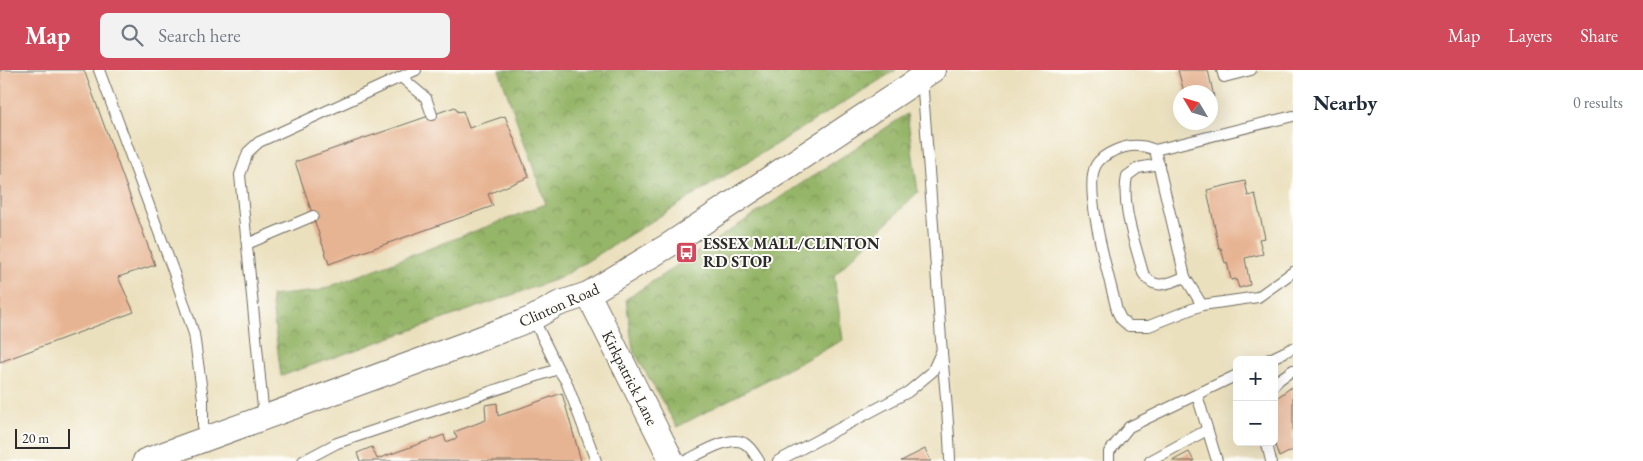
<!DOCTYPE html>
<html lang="en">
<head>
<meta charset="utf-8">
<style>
	:root { --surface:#fff; --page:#f2f2f3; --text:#1f2937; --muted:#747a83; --line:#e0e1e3; --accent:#d1495b }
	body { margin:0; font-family:"EB Garamond",serif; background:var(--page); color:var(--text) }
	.controls { position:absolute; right:15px; bottom:15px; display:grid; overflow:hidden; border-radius:8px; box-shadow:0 5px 20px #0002 }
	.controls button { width:45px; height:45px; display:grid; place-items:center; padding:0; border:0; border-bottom:1px solid var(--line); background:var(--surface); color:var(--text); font:25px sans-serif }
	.compass { position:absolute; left:1173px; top:15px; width:45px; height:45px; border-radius:50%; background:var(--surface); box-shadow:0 5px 20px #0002; rotate:308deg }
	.scale { position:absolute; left:15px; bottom:12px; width:55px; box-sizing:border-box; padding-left:5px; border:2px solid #2b2b2b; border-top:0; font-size:14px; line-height:18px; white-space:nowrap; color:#2b2b2b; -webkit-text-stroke:4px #fdfcf7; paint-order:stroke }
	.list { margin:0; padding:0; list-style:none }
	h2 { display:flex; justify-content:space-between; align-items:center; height:65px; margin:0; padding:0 20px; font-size:21px }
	h2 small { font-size:16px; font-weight:400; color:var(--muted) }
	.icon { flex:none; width:28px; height:28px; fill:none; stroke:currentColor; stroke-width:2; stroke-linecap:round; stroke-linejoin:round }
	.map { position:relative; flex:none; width:1293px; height:391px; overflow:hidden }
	header { display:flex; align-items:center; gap:30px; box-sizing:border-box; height:70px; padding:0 25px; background:var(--accent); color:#fff }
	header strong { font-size:24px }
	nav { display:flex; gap:28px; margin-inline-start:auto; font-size:18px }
	.search { width:350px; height:45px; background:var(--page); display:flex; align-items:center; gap:12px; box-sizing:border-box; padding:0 18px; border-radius:8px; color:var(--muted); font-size:19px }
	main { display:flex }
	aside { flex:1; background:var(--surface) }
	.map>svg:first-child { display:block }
	.forest { fill:url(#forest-crowns); stroke:#60704a }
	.building { fill:#e7b493 }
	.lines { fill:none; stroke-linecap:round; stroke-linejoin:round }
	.service-casing { stroke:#6e6a5e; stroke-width:12 }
	.tertiary-casing { stroke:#6e6a5e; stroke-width:26 }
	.service { stroke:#fff; stroke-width:10 }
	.tertiary { stroke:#fff; stroke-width:24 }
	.labels { text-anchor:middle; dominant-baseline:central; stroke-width:4; stroke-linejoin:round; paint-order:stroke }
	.poi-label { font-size:16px; font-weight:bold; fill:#2b2b2b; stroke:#fdfcf7; text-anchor:start }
	.street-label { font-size:16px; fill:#2b2b2b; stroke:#fdfcf7 }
</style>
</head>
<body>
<header>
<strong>Map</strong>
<div class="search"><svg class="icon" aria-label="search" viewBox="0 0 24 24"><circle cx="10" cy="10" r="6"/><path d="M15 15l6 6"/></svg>Search here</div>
<nav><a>Map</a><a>Layers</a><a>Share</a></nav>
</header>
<main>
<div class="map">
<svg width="1293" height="391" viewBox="0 0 1293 391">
	<defs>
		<pattern id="forest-crowns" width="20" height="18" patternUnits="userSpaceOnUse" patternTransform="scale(1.25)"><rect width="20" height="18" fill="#95b568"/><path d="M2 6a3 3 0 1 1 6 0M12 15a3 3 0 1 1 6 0" fill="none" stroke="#7a9356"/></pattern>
	</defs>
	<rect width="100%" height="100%" fill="#fdfcf7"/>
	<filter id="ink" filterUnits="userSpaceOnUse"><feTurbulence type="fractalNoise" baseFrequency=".02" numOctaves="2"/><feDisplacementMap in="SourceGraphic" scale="10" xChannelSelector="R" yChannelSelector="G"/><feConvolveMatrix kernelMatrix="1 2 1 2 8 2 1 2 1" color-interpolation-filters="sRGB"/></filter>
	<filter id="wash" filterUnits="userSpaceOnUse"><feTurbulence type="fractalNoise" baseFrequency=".0096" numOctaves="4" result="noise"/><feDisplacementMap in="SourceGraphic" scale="20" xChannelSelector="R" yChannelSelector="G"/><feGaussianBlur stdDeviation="1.12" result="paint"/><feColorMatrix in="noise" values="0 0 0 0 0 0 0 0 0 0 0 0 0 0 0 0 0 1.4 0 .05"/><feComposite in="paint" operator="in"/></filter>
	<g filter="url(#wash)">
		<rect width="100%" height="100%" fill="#ebe0be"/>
		<!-- forest -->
		<g class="forest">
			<polygon points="499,0 896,0 560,208 281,306 271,226 318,221 546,134"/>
			<polygon points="907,44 918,122 834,206 843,270 677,357 633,280 626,229"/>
		</g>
		<g id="blocks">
			<!-- building -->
			<g class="building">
				<polygon points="0,0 84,0 155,195 118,207 134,242 0,292"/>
				<polygon points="1178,0 1208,0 1214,27 1210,28 1210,22 1184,22"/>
				<polygon points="455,37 458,42 463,41 469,58 505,46 529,107 488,124 493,136 329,194 295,92"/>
				<polygon points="1245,111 1248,126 1255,124 1265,168 1259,169 1263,184 1245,188 1250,215 1239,218 1236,209 1231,210 1227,192 1225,193 1221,178 1219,178 1207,120"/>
				<polygon points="1293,316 1293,380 1279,387 1274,372 1274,333 1278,327"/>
				<polygon points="562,323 581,391 360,391 357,383 372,377 377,389 444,365 446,372 457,368 454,362 486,350 485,335 497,333 498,346"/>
				<polygon points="925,379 931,391 901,391"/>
				<polygon points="1189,382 1194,391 1172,391"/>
			</g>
		</g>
	</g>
	<g filter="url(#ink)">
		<use href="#blocks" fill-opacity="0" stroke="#6e6a5e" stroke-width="1"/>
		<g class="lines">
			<defs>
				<g id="service">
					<polyline points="99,0 174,203 194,264 203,329 203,369"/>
					<polyline points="1222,0 1224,7 1251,0"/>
					<polyline points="401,7 426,28 432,45"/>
					<path d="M922 8C929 95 935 183 941 270 944 310 949 350 950 391"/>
					<path d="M1293 46 1155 80C1150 78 1145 76 1140 76 1126 74 1103 83 1096 95 1082 119 1111 213 1117 241L1121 249 1129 256H1149L1202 235 1258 227 1293 202"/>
					<polyline points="1155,80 1185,207 1202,235"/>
					<path d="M1159 94 1138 98 1127 106C1121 137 1135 172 1143 203 1155 222 1168 213 1185 207"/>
					<polyline points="247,174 313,146"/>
					<polyline points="533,248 558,299 566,311 596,391"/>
					<polyline points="1268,290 1293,278"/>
					<polyline points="1274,315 1280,309 1293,300"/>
					<polyline points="1197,325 1217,391"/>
					<polyline points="264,348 240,105 248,82 259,72 416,0"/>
					<polyline points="1267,374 1271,391"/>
					<polyline points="303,391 337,373 558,299"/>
					<path d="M685 391C700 384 729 365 744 373 751 377 755 385 759 391"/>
					<polyline points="778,391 908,322 932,302 942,280"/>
					<polyline points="1109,391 1109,382 1129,357 1237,305"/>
					<polyline points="1150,391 1207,360"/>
				</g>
				<g id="tertiary">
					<polyline points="588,224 672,391"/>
					<polyline points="145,391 474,271 533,248 558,234 588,224 669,175 933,0"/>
				</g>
			</defs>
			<!-- service casing -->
			<use href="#service" class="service-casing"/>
			<!-- tertiary casing -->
			<use href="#tertiary" class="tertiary-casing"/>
			<!-- service -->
			<use href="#service" class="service"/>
			<!-- tertiary -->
			<use href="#tertiary" class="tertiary"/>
		</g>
	</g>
	<!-- icons -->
	<defs>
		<symbol id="bus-square" viewBox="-11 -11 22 22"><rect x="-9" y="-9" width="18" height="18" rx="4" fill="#d1495b" stroke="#fdfcf7"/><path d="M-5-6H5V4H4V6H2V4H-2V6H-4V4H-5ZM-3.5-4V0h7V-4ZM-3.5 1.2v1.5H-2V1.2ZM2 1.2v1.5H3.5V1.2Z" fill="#fff"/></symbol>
	</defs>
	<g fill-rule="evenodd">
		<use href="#bus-square" x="674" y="170" width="25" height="25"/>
	</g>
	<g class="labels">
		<!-- poi labels -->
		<g class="poi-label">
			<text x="703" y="173">ESSEX MALL/CLINTON<tspan x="703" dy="18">RD STOP</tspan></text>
		</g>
		<!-- street labels -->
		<g class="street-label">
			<text transform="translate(559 235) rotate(-24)">Clinton Road</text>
			<text transform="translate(630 308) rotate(63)">Kirkpatrick Lane</text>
		</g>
	</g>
</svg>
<div class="controls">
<button>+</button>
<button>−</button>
</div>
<svg class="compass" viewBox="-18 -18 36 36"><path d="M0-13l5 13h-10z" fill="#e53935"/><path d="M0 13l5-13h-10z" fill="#747a83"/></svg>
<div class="scale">20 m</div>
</div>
<aside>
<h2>Nearby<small>0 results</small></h2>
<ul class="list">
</ul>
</aside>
</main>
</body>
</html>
